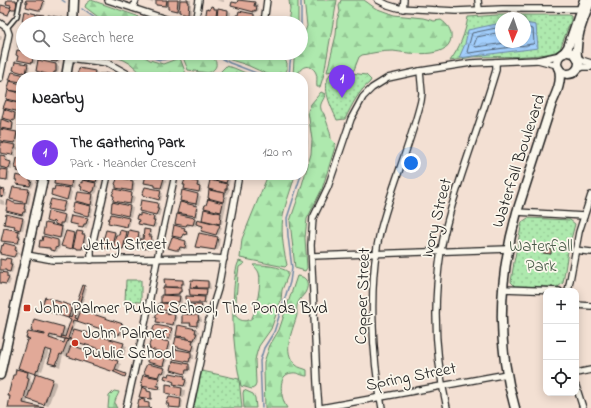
<!DOCTYPE html>
<html lang="en">
<head>
<meta charset="utf-8">
<style>
	:root { --surface:#fff; --page:#f2f2f2; --text:#202124; --muted:#757577; --line:#e0e0e0; --accent:#7c3aed }
	body { margin:0; font-family:"Indie Flower",sans-serif; background:var(--page); color:var(--text) }
	.controls { position:absolute; right:12px; bottom:12px; display:grid; overflow:hidden; border-radius:8px; box-shadow:0 2px 10px #0003 }
	.controls button { width:36px; height:36px; display:grid; place-items:center; padding:0; border:0; border-bottom:1px solid var(--line); background:var(--surface); color:var(--text); font:20px sans-serif }
	.compass { position:absolute; left:495px; top:12px; width:36px; height:36px; border-radius:50%; background:var(--surface); box-shadow:0 2px 10px #0003; rotate:182deg }
	.you { position:absolute; left:411px; top:163px; width:14px; height:14px; margin:-10px; border:3px solid #fff; border-radius:50%; background:#1a73e8; box-shadow:0 0 0 6px #1a73e833 }
	.badge { display:grid; place-items:center; width:26px; height:26px; border-radius:50%; background:var(--accent); color:#fff; font-size:13px; font-weight:700 }
	.pin { position:absolute; translate:-50% -33px; filter:drop-shadow(0 1px 2px #0008) }
	.pin::after { content:''; position:absolute; top:21px; width:14px; height:12px; background:inherit; clip-path:polygon(0 0,100% 0,50% 100%) }
	.list { margin:0; padding:0; list-style:none }
	h2 { display:flex; justify-content:space-between; align-items:center; height:52px; margin:0; padding:0 16px; font-size:17px }
	h2 small { font-size:13px; font-weight:400; color:var(--muted) }
	.list li { display:grid; grid-template-columns:26px 1fr auto; gap:12px; align-items:center; box-sizing:border-box; height:56px; padding:0 16px; border-top:1px solid var(--line) }
	.list b { display:block; font-size:15px; white-space:nowrap }
	.list p { margin:0; font-size:13px; white-space:nowrap; color:var(--muted) }
	.list em { font-size:13px; font-style:normal; color:var(--muted) }
	.icon { flex:none; width:22px; height:22px; fill:none; stroke:currentColor; stroke-width:2; stroke-linecap:round; stroke-linejoin:round }
	.map { position:relative; flex:none; width:591px; height:408px; overflow:hidden }
	.search { position:absolute; background:var(--surface); box-shadow:0 2px 10px #0003; left:16px; top:16px; width:292px; height:44px; display:flex; align-items:center; gap:10px; box-sizing:border-box; padding:0 14px; border-radius:22px; color:var(--muted); font-size:15px }
	.panel { position:absolute; background:var(--surface); box-shadow:0 2px 10px #0003; left:16px; top:72px; width:292px; height:108px; border-radius:16px }
	.map>svg:first-child { display:block }
	.forest { fill:url(#forest-firs); stroke:#658265 }
	.park { fill:url(#park-dots); stroke:#658265; fill-rule:evenodd }
	.water { fill:url(#water-waves); stroke:#6d87a3 }
	.shadow { fill:#0003; fill-rule:evenodd }
	.lines { fill:none; stroke-linecap:round; stroke-linejoin:round }
	.shore { stroke:#526476; stroke-width:1 }
	.stream { stroke:#6d87a3; stroke-width:1.5 }
	.building { fill:#e1a998; stroke:#1c1c1c }
	.lane-casing { stroke:#1c1c1c; stroke-width:6 }
	.street-casing { stroke:#1c1c1c; stroke-width:8 }
	.secondary-casing { stroke:#1c1c1c; stroke-width:11 }
	.lane { stroke:#fbf7ec; stroke-width:3 }
	.street { stroke:#fbf7ec; stroke-width:5.5 }
	.secondary { stroke:#fbf7ec; stroke-width:8 }
	.poi-dot { fill:#c8321e; stroke:#fbf7ec; stroke-width:1.5 }
	.labels { text-anchor:middle; dominant-baseline:central; stroke-width:3.5; stroke-linejoin:round; paint-order:stroke }
	.street-label { font-size:17px; fill:#1c1c1c; stroke:#fbf7ec }
	.park-label { font-size:17px; fill:#485a48; stroke:#fbf7ec }
	.poi-label { font-size:17px; fill:#1c1c1c; stroke:#fbf7ec; text-anchor:start }
</style>
</head>
<body>
<div class="map">
<svg width="591" height="408" viewBox="0 0 591 408">
	<defs>
		<pattern id="forest-firs" width="22" height="20" patternUnits="userSpaceOnUse"><rect width="22" height="20" fill="#aee9ae"/><path d="M5 1l3.5 6h-7zM16 11l3.5 6h-7z" fill="#95c795"/></pattern>
		<pattern id="park-dots" width="8" height="8" patternUnits="userSpaceOnUse"><rect width="8" height="8" fill="#aee9ae"/><path d="M2 2h.1M6 6h.1" fill="none" stroke="#95c795" stroke-width="1.8" stroke-linecap="round"/></pattern>
		<pattern id="water-waves" width="16" height="10" patternUnits="userSpaceOnUse"><rect width="16" height="10" fill="#a3cffd"/><path d="M0 5q4-4 8 0t8 0" fill="none" stroke="#8cb1d8"/></pattern>
	</defs>
	<rect width="100%" height="100%" fill="#f3e0d3"/>
	<filter id="ink" filterUnits="userSpaceOnUse"><feTurbulence type="fractalNoise" baseFrequency=".025" numOctaves="2"/><feDisplacementMap in="SourceGraphic" scale="8" xChannelSelector="R" yChannelSelector="G"/><feConvolveMatrix kernelMatrix="1 2 1 2 8 2 1 2 1" color-interpolation-filters="sRGB"/></filter>
	<g filter="url(#ink)">
		<!-- forest -->
		<g class="forest">
			<polygon points="91,0 137,16 140,19 143,17 161,23 106,23 85,7 86,4"/>
			<polygon points="289,0 298,0 298,23 288,23 290,9"/>
			<path d="M304 0H337L324 74 320 87H317C316 82 318 77 316 73 311 62 298 66 298 77L293 76 294 59 296 53H301V44L307 26Z"/>
			<path d="M341 0H364L375 8 394 15 423 18 434 21 441 20C447 24 452 30 451 38 448 60 408 53 393 51 382 51 372 53 362 55L359 57 354 70 351 72 338 70 327 72 336 35 337 20 340 12 339 6Z"/>
			<polygon points="103,53 138,53 150,60 163,64 179,58 180,58 186,74 184,77 150,77 141,73 131,64 124,60"/>
			<path d="M187 53C192 53 198 52 203 53 215 55 223 67 208 73L188 70 182 55Z"/>
			<path d="M215 53 237 54 256 53 265 56 276 55 284 59 287 63V70L283 77C268 77 258 69 244 64 235 61 224 59 215 53Z"/>
			<polygon points="226,66 234,68 255,77 226,77 221,74 221,71"/>
			<path d="M321 92 325 94C325 99 319 103 321 109 321 111 323 112 324 114 326 120 331 133 331 139L336 144 322 189 307 219 305 238 307 268 305 271 295 268 290 221 299 195 311 154 312 140 308 111 311 104Z"/>
			<path d="M268 175H295C292 187 287 199 284 211 280 228 283 248 287 265L285 267 240 258 242 239Z"/>
			<path d="M239 261 245 263 239 267 238 274 235 315C239 321 246 323 252 318 256 310 262 282 259 273 258 270 255 267 253 265 260 264 283 267 288 272V275L282 290 281 300 271 329 259 346 257 352 255 360 256 383 255 387 252 389 241 386C234 353 231 321 234 288 235 278 235 269 239 261Z"/>
			<path d="M297 276C307 276 310 284 305 293 303 296 299 299 298 303 296 306 297 311 297 315 293 330 281 352 296 365 299 368 303 368 307 370V376C302 376 298 372 292 373 276 374 281 399 287 408H265L264 371V362L270 345 279 330Z"/>
			<polygon points="244,390 253,394 255,398 256,408 244,408 243,393"/>
			<path d="M114 391 119 392C117 398 112 402 117 408H108L109 396Z"/>
		</g>
		<!-- park -->
		<g class="park">
			<path d="M497 15H568L571 16V20L560 49C550 59 489 56 472 57 465 58 457 60 450 61 460 47 465 34 468 17ZM501 18H525V42H501Z"/>
			<path d="M337 71 366 75 371 80 370 82C358 92 352 105 345 119L337 120C331 106 321 89 330 74Z"/>
			<polygon points="528,218 570,220 575,224 568,251 563,283 558,287 515,286 511,282 514,262 522,222"/>
			<polygon points="126,280 141,280 141,302 125,301"/>
			<polygon points="202,371 239,379 242,408 193,408"/>
		</g>
		<!-- water -->
		<polygon class="water" points="501,23 501,42 525,42 525,23 536,25 538,48 459,58 465,44 468,30"/>
		<!-- shadow -->
		<g class="shadow">
			<polygon points="27,0 46,3 43,10 29,7"/>
			<polygon points="146,0 191,0 191,15 171,10 169,7 159,6 157,5 157,1 153,1 152,3"/>
			<polygon points="216,0 229,0 224,0 224,2"/>
			<polygon points="239,0 244,0 258,4 257,8 259,9 258,11 257,11 256,13 232,6 238,4"/>
			<polygon points="211,7 214,8 218,12 228,11 231,12 230,23 217,23 206,20"/>
			<polygon points="35,15 45,17 44,23 32,23"/>
			<polygon points="254,15 256,17 256,23 237,19"/>
			<polygon points="62,19 64,20 64,23 48,23"/>
			<polygon points="0,35 2,36 1,40 0,40"/>
			<polygon points="23,52 37,56 35,64 18,59"/>
			<polygon points="42,53 61,53 59,63 43,57 41,56"/>
			<polygon points="27,65 30,67 28,73 26,74 14,70"/>
			<polygon points="56,65 59,66 59,69 56,77 39,72"/>
			<polygon points="80,69 95,72 98,73 97,77 79,77"/>
			<polygon points="8,91 21,95 21,102 14,101 13,104 21,105 21,112 4,108"/>
			<polygon points="4,110 16,115 15,121 9,119 8,123 14,124 13,130 0,127"/>
			<polygon points="17,133 19,134 17,143 0,140 0,134"/>
			<polygon points="0,143 18,147 18,150 16,149 15,156 0,153"/>
			<polygon points="0,156 8,158 7,162 13,164 12,170 0,168"/>
			<polygon points="0,170 10,173 9,181 0,179"/>
			<polygon points="57,175 62,175 75,179 74,188 55,183"/>
			<polygon points="81,175 101,175 98,183 92,182 98,186 97,192 95,194 84,190 82,184 83,180 80,178"/>
			<polygon points="120,175 139,175 137,180 127,178 126,180 135,183 134,192 117,188"/>
			<polygon points="147,175 166,180 163,189 145,182"/>
			<polygon points="186,175 201,175 201,176 198,176 197,180 187,178 186,177"/>
			<path d="M212 175H227L231 177 228 186 230 189 226 196H228L222 224 204 221 222 227 219 235 204 232 202 231 203 226 196 223V226L190 225 189 227 176 223 194 219 202 222 205 210 216 213 217 211 207 206ZM218 180 222 181 221 185ZM212 198 222 202 212 201Z"/>
			<polygon points="31,177 33,178 32,182 34,183 32,188 18,184"/>
			<polygon points="198,183 200,184 199,188 202,189 201,193 185,189"/>
			<polygon points="0,187 2,188 1,191 7,193 6,197 0,196"/>
			<polygon points="145,188 163,193 161,201 143,195"/>
			<polygon points="69,189 72,191 70,201 55,196"/>
			<polygon points="29,190 31,192 29,204 14,200"/>
			<polygon points="115,190 135,196 133,204 114,200"/>
			<polygon points="183,191 201,196 199,205 189,202 188,205 199,208 197,217 183,215 178,212"/>
			<polygon points="93,195 95,197 94,206 87,205 93,209 91,217 73,212 82,205 76,201"/>
			<polygon points="0,199 4,201 4,205 0,204"/>
			<polygon points="9,201 27,206 26,211 27,213 25,213 24,216 10,212"/>
			<polygon points="64,203 67,204 65,212 52,210"/>
			<polygon points="113,203 133,208 131,217 112,212"/>
			<polygon points="157,204 160,206 159,209 161,210 159,216 140,210"/>
			<polygon points="65,216 67,218 66,224 63,223 62,226 47,221"/>
			<polygon points="154,217 156,219 155,223 157,224 155,228 142,225 140,221 137,219"/>
			<polygon points="23,219 25,220 23,230 18,229 16,227 5,223"/>
			<polygon points="87,219 90,221 86,229 73,224"/>
			<polygon points="128,219 131,220 129,227 109,223"/>
			<polygon points="62,228 64,230 62,238 44,234"/>
			<polygon points="5,229 21,234 20,244 11,242 11,243 2,240"/>
			<polygon points="184,229 186,229 185,232 188,233 188,235 185,235 183,238 175,236"/>
			<polygon points="129,231 141,235 141,240 143,241 149,231 152,233 151,237 154,239 152,249 149,248 148,250 139,246 139,249 135,248 134,250 127,247 126,250 114,247 114,250 102,247 114,232 117,234 117,236 127,233 129,234"/>
			<polygon points="66,232 77,235 82,233 85,235 85,236 87,238 84,250 75,247 74,249 71,249 65,247"/>
			<polygon points="217,238 220,239 218,250 199,248 197,247"/>
			<polygon points="58,241 60,242 60,248 58,250 57,252 40,247"/>
			<polygon points="185,242 188,243 187,249 182,248 181,251 178,251 169,248"/>
			<polygon points="16,247 18,248 17,252 20,253 19,255 17,254 17,257 4,254 15,255"/>
			<polygon points="0,259 6,260 7,259 13,262 12,266 14,267 12,273 1,269"/>
			<polygon points="0,273 10,276 9,279 11,280 9,285 0,283"/>
			<polygon points="183,281 185,283 185,285 183,285 183,288 179,288 182,290 182,292 180,292 180,295 176,295 182,298 182,303 175,303 178,305 177,311 163,311 161,310 166,305 162,302 168,296 164,294 170,289 166,286"/>
			<polygon points="208,282 210,283 211,289 204,289 208,291 205,304 198,304 204,307 203,313 188,312 186,310 199,306 194,303 196,297 191,294 196,289 191,287"/>
			<path d="M83 287 87 289 80 310 126 327 123 336 77 320 73 330 127 346 124 356 75 342 70 339V345L121 364 118 373 72 358 67 355 66 356 63 355 60 367 49 362 53 352 49 351 42 371 40 370 39 375 57 382 48 406 28 399 27 405 39 408H9L28 373 31 375 30 380 32 381 30 389H32L37 374 23 369 30 339 27 337 40 335 32 330 64 328 69 330 72 319 45 310 71 307 76 310ZM54 337 66 340 65 344 53 340Z"/>
			<polygon points="175,316 177,317 175,326 157,321"/>
			<polygon points="198,316 202,319 202,322 200,322 199,327 194,326 191,324 183,322"/>
			<polygon points="179,326 199,331 197,340 195,341 194,346 196,347 195,351 175,346 187,341 188,337 180,337 177,336"/>
			<polygon points="171,329 174,331 172,340 156,337"/>
			<polygon points="168,343 171,345 169,353 151,348"/>
			<polygon points="176,350 194,355 194,359 192,359 191,363 174,358"/>
			<polygon points="165,356 168,358 166,366 151,363"/>
			<polygon points="188,365 191,367 191,371 189,370 188,374 175,371"/>
			<polygon points="164,369 167,370 166,374 163,373 161,378 155,377 161,381 159,387 162,389 162,390 143,386 152,377 145,374"/>
			<polygon points="184,377 187,378 186,381 188,382 186,387 177,385"/>
			<polygon points="167,385 185,390 184,398 167,393"/>
			<polygon points="147,390 148,392 152,393 152,400 140,397"/>
			<polygon points="181,400 183,401 182,408 172,408 168,404"/>
		</g>
		<g class="lines">
			<!-- shore -->
			<g class="shore">
				<polyline points="501,27 472,33 467,52 469,53 533,44 534,43 533,29 525,27"/>
				<polyline points="501,32 477,37 474,45 476,47 513,42"/>
			</g>
			<!-- stream -->
			<g class="stream">
				<polyline points="62,0 65,2"/>
				<polyline points="301,0 301,29"/>
				<polyline points="82,9 102,23"/>
				<path d="M145 53C159 62 164 62 178 53"/>
				<polyline points="211,53 230,63 267,77"/>
				<polyline points="289,77 290,63 292,53"/>
				<path d="M303 117C308 134 308 150 303 168"/>
				<polyline points="262,408 260,361 264,348 274,332 290,282 292,268 288,236 287,218 301,175"/>
			</g>
		</g>
		<!-- building -->
		<g class="building">
			<polygon points="7,0 16,0 16,2 17,2 16,9 12,9 10,8 11,5 6,4"/>
			<polygon points="26,0 40,0 44,1 41,10 38,10 26,7 27,2 25,2"/>
			<polygon points="156,0 167,0 166,6 156,5"/>
			<polygon points="168,0 178,0 177,11 168,9"/>
			<polygon points="180,0 188,0 188,2 189,2 188,14 179,12"/>
			<polygon points="238,0 255,2 254,6 257,6 256,11 254,10 254,12 231,6 232,2 237,3"/>
			<polygon points="1,5 9,7 11,8 8,15 0,12"/>
			<polygon points="211,6 214,7 214,9 217,9 215,21 205,20 207,8 210,9"/>
			<polygon points="218,8 228,10 227,23 216,23"/>
			<polygon points="24,11 36,14 34,23 26,23 22,21"/>
			<polygon points="239,11 254,14 254,22 248,23 235,20 236,15 238,15"/>
			<polygon points="37,14 44,15 42,23 35,23"/>
			<polygon points="48,15 62,18 62,23 46,23"/>
			<polygon points="21,25 23,25 23,35 21,34 21,32 19,31"/>
			<polygon points="20,38 23,39 23,48 18,47 18,40 20,40"/>
			<polygon points="17,50 23,51 23,53 34,53 32,63 17,60 18,56 16,55"/>
			<polygon points="41,53 58,53 59,54 57,62 51,61 51,59 40,56"/>
			<polygon points="38,60 56,64 56,72 54,72 53,76 36,71"/>
			<polygon points="15,62 28,64 26,73 23,72 23,73 13,70"/>
			<polygon points="79,68 95,71 94,77 78,77 79,75 77,74"/>
			<polygon points="12,72 21,74 26,77 21,77 21,82 9,80"/>
			<polygon points="106,73 109,74 109,77 99,77 99,74 104,74"/>
			<polygon points="10,81 21,84 21,92 8,90 8,88"/>
			<polygon points="8,90 17,92 17,93 21,94 21,102 6,99"/>
			<polygon points="6,100 21,104 20,112 3,108"/>
			<polygon points="4,109 15,113 14,121 2,118"/>
			<polygon points="1,119 13,123 12,130 0,128"/>
			<polygon points="0,129 17,132 15,143 0,141"/>
			<polygon points="0,142 16,145 15,149 14,149 12,155 0,153"/>
			<polygon points="0,155 6,156 5,160 11,162 9,169 0,167"/>
			<polygon points="17,158 21,158 21,172 17,171 18,169 15,168"/>
			<polygon points="0,169 8,170 7,180 0,179"/>
			<polygon points="16,175 25,177 25,175 31,176 30,181 32,181 30,186 16,184 17,180 15,180"/>
			<polygon points="55,175 69,175 72,177 71,187 54,184"/>
			<polygon points="80,175 98,175 98,176 96,182 79,178"/>
			<polygon points="119,175 136,175 135,179 118,177"/>
			<polygon points="146,175 164,178 161,188 155,187 155,185 144,183"/>
			<polygon points="185,175 200,175 199,176 196,176 195,180 185,177"/>
			<polygon points="212,175 229,175 226,183 211,179"/>
			<polygon points="118,177 133,181 132,191 116,188 116,185 115,184"/>
			<polygon points="185,179 198,182 197,186 200,187 199,192 184,189 185,185 183,185"/>
			<polygon points="82,180 96,183 94,191 93,191 92,193 80,189 81,187 79,186 80,182 82,183"/>
			<polygon points="210,180 227,184 227,189 225,189 225,193 208,189"/>
			<polygon points="55,186 70,188 67,200 51,195 52,189 54,190"/>
			<polygon points="13,187 29,189 26,203 10,199"/>
			<polygon points="145,187 161,190 159,200 142,195"/>
			<polygon points="0,189 5,190 3,197 0,196"/>
			<polygon points="115,189 132,193 130,204 113,201 114,196 112,195"/>
			<polygon points="182,190 198,194 196,204 180,201"/>
			<polygon points="209,190 225,193 223,202 208,198"/>
			<polygon points="77,192 93,194 91,205 75,201"/>
			<polygon points="51,199 65,202 62,212 48,209"/>
			<polygon points="208,199 223,203 221,212 204,208 205,205 206,205"/>
			<polygon points="8,200 14,203 25,204 24,209 25,209 25,212 23,212 22,215 6,211"/>
			<polygon points="141,200 158,203 157,208 159,208 156,215 139,211"/>
			<polygon points="74,202 91,206 90,212 89,212 88,216 72,212"/>
			<polygon points="112,202 130,206 128,216 111,212"/>
			<polygon points="180,202 197,206 195,216 177,213"/>
			<polygon points="204,209 221,213 220,224 202,220"/>
			<polygon points="48,211 65,215 63,223 60,223 60,226 55,224 55,223 53,221 52,223 46,221"/>
			<polygon points="140,213 154,217 153,221 155,221 153,227 138,224 139,220 136,219 137,215 140,216"/>
			<polygon points="6,214 23,218 20,230 14,228 15,226 4,224"/>
			<polygon points="111,214 129,218 127,227 108,223 109,218 110,218"/>
			<polygon points="177,214 195,218 193,225 187,224 186,226 175,224"/>
			<polygon points="71,215 88,218 86,224 84,224 83,228 77,227 78,225 69,223"/>
			<polygon points="197,219 220,225 216,235 201,231 203,226 196,224"/>
			<polygon points="45,223 62,227 60,238 43,234"/>
			<polygon points="174,225 185,228 184,230 187,231 186,235 183,234 182,238 172,236"/>
			<polygon points="4,228 19,231 18,237 20,237 18,243 1,241"/>
			<polygon points="144,229 150,230 149,236 152,236 149,248 146,247 146,249 139,247 140,239 143,239"/>
			<polygon points="106,230 115,232 111,249 101,248"/>
			<polygon points="120,230 127,232 123,249 113,248 116,235 119,235"/>
			<polygon points="129,230 139,232 136,249 132,248 132,249 125,247"/>
			<polygon points="66,231 75,233 72,249 61,246"/>
			<polygon points="77,231 83,232 82,235 85,235 82,249 77,249 77,248 73,247"/>
			<polygon points="199,233 218,237 215,250 195,247"/>
			<polygon points="43,236 58,240 58,247 55,248 55,251 50,250 50,248 39,247 40,240 42,241"/>
			<polygon points="172,237 186,241 185,248 180,247 179,250 175,250 168,248"/>
			<polygon points="4,243 16,246 15,250 17,251 14,257 0,254 2,245 3,246"/>
			<polygon points="543,248 551,249 551,254 543,253"/>
			<polygon points="6,258 11,259 10,264 12,264 10,272 6,271 6,270 0,270 0,259 5,260"/>
			<polygon points="0,272 7,273 7,277 9,278 6,284 0,283"/>
			<polygon points="164,279 183,280 183,284 181,284 181,287 165,287"/>
			<polygon points="191,280 208,281 208,288 197,288 197,286 196,286 196,288 190,287"/>
			<polygon points="83,285 85,286 75,318 78,319 77,321 74,320 68,338 71,339 70,340 61,338 62,336 65,337 71,319 68,318 69,316 72,317"/>
			<polygon points="163,287 181,288 181,292 179,292 179,294 163,295"/>
			<polygon points="189,288 207,289 206,296 190,295"/>
			<polygon points="161,295 180,296 179,302 161,303"/>
			<polygon points="186,296 205,297 204,303 188,303 188,300 186,300"/>
			<polygon points="45,297 72,306 68,318 41,309"/>
			<polygon points="159,303 178,304 178,308 176,308 176,311 160,310"/>
			<polygon points="183,304 202,305 200,312 185,311 185,308 183,308"/>
			<polygon points="81,310 123,324 119,335 77,321"/>
			<polygon points="158,311 175,315 173,325 156,322 157,318 155,317"/>
			<polygon points="182,314 198,315 199,321 197,321 197,326 190,325 191,323 182,323"/>
			<polygon points="34,319 64,327 61,338 50,335 49,338 64,343 65,339 68,340 62,355 60,354 56,365 48,363 52,351 45,349 38,370 37,369 35,374 18,368 27,340 29,340 30,339 26,338 28,332 45,335 45,334 31,331"/>
			<polygon points="155,325 172,328 169,339 153,336 153,329"/>
			<polygon points="178,325 196,329 195,333 197,333 194,340 187,339 187,337 176,336"/>
			<polygon points="74,329 124,343 120,355 70,340"/>
			<polygon points="176,337 193,340 192,344 194,345 192,351 174,346"/>
			<polygon points="152,338 169,342 166,353 150,349 149,345"/>
			<polygon points="71,345 118,361 114,372 67,356"/>
			<polygon points="175,349 191,352 191,358 190,358 189,362 173,359"/>
			<polygon points="148,352 166,355 163,366 147,362"/>
			<polygon points="173,361 189,364 189,370 186,370 185,374 171,370"/>
			<polygon points="147,364 165,368 163,373 160,372 158,377 145,374 144,370"/>
			<polygon points="16,369 28,372 27,377 29,378 23,403 44,408 8,408 10,396 8,396 13,375 15,375"/>
			<polygon points="115,370 126,374 125,377 114,372"/>
			<polygon points="36,373 53,379 44,405 27,399"/>
			<polygon points="170,373 185,376 184,379 186,380 184,386 173,384 174,382 164,378 165,375 169,376"/>
			<polygon points="143,375 159,378 157,386 160,386 159,389 141,386 142,382 141,382"/>
			<polygon points="166,384 172,385 171,386 182,388 181,397 166,393"/>
			<polygon points="142,387 147,389 147,391 151,392 151,399 139,397"/>
			<polygon points="169,397 181,399 180,408 168,407 169,404 166,404"/>
			<polygon points="139,399 145,400 144,402 149,403 149,407 151,408 137,408"/>
		</g>
		<g class="lines">
			<defs>
				<polyline id="lane" points="7,28 17,16 20,0"/>
				<g id="street">
					<polyline points="108,0 178,23"/>
					<polyline points="378,0 388,5 398,8 456,11 502,9 581,9"/>
					<polyline points="478,0 479,10"/>
					<polyline points="133,8 136,0"/>
					<polyline points="403,9 404,0"/>
					<polyline points="0,23 7,28 9,34 0,78"/>
					<polyline points="195,23 199,0"/>
					<polyline points="264,23 267,0"/>
					<polyline points="70,58 108,63 133,77"/>
					<polyline points="578,59 591,63"/>
					<polyline points="538,60 557,65"/>
					<polyline points="576,70 583,67 591,67"/>
					<polyline points="517,212 584,216"/>
					<polyline points="575,250 591,252"/>
					<polyline points="27,255 53,260 210,258 224,259"/>
					<polyline points="312,256 508,249"/>
					<polyline points="91,260 91,250 108,175"/>
					<polyline points="503,289 559,291"/>
					<polyline points="568,291 579,232 591,195"/>
					<polyline points="576,305 591,306"/>
					<polyline points="576,373 591,370"/>
					<polyline points="576,386 583,408"/>
					<polyline points="126,408 146,319 160,244 175,175"/>
					<polyline points="190,408 210,315 218,289 239,175"/>
					<polyline points="319,408 317,383 311,245 313,218 328,187 351,119 363,97 372,88 388,78 420,71 471,63 538,60 561,55"/>
					<polyline points="321,408 507,374"/>
					<path d="M382 408C372 357 368 283 380 232 391 188 410 146 421 101L422 93 420 71"/>
					<path d="M447 408C435 357 433 302 441 251 444 227 453 203 460 180 472 143 485 107 496 70V62"/>
				</g>
				<g id="secondary">
					<polyline points="73,23 74,0"/>
					<circle cx="568" cy="63" r="11"/>
					<polyline points="564,53 568,47 584,0"/>
					<path d="M577 57C575 37 584 18 591 0"/>
					<polyline points="66,77 70,53"/>
					<polyline points="0,375 44,175"/>
					<path d="M515 408C496 344 499 276 517 212L552 103C557 92 562 81 559 69"/>
				</g>
			</defs>
			<!-- lane casing -->
			<use href="#lane" class="lane-casing"/>
			<!-- street casing -->
			<use href="#street" class="street-casing"/>
			<!-- secondary casing -->
			<use href="#secondary" class="secondary-casing"/>
			<!-- lane -->
			<use href="#lane" class="lane"/>
			<!-- street -->
			<use href="#street" class="street"/>
			<!-- secondary -->
			<use href="#secondary" class="secondary"/>
		</g>
	</g>
	<!-- markers -->
	<g class="poi-dot">
		<rect x="23" y="304" width="8" height="8" rx="2"/>
		<circle cx="75" cy="343" r="4"/>
	</g>
	<g class="labels">
		<!-- street labels -->
		<g class="street-label">
			<text transform="translate(519 161) rotate(-72)">Waterfall Boulevard</text>
			<text transform="translate(437 218) rotate(-76)">Ivory Street</text>
			<text transform="translate(125 245) rotate(-1)">Jetty Street</text>
			<text transform="translate(363 296) rotate(-88)">Copper Street</text>
			<text transform="translate(411 377) rotate(-11)">Spring Street</text>
		</g>
		<!-- park labels -->
		<g class="park-label">
			<text x="541" y="246">Waterfall<tspan x="541" dy="20">Park</tspan></text>
		</g>
		<!-- poi labels -->
		<g class="poi-label">
			<text x="35" y="308">John Palmer Public School, The Ponds Bvd</text>
			<text x="83" y="333">John Palmer<tspan x="83" dy="20">Public School</tspan></text>
		</g>
	</g>
</svg>
<div class="controls">
<button>+</button>
<button>−</button>
<button><svg class="icon" aria-label="locate" viewBox="0 0 24 24"><circle cx="12" cy="12" r="6"/><path d="M12 2v4M12 18v4M2 12h4M18 12h4"/></svg></button>
</div>
<svg class="compass" viewBox="-18 -18 36 36"><path d="M0-13l5 13h-10z" fill="#e53935"/><path d="M0 13l5-13h-10z" fill="#757577"/></svg>
<div class="you"></div>
<div class="pin badge" style="left:342px;top:98px">1</div>
<div class="search"><svg class="icon" aria-label="search" viewBox="0 0 24 24"><circle cx="10" cy="10" r="6"/><path d="M15 15l6 6"/></svg>Search here</div>
<section class="panel">
<h2>Nearby<small></small></h2>
<ul class="list">
<li><span class="badge">1</span><div><b>The Gathering Park</b><p>Park · Meander Crescent</p></div><em>120 m</em></li>
</ul>
</section>
</div>
</body>
</html>
